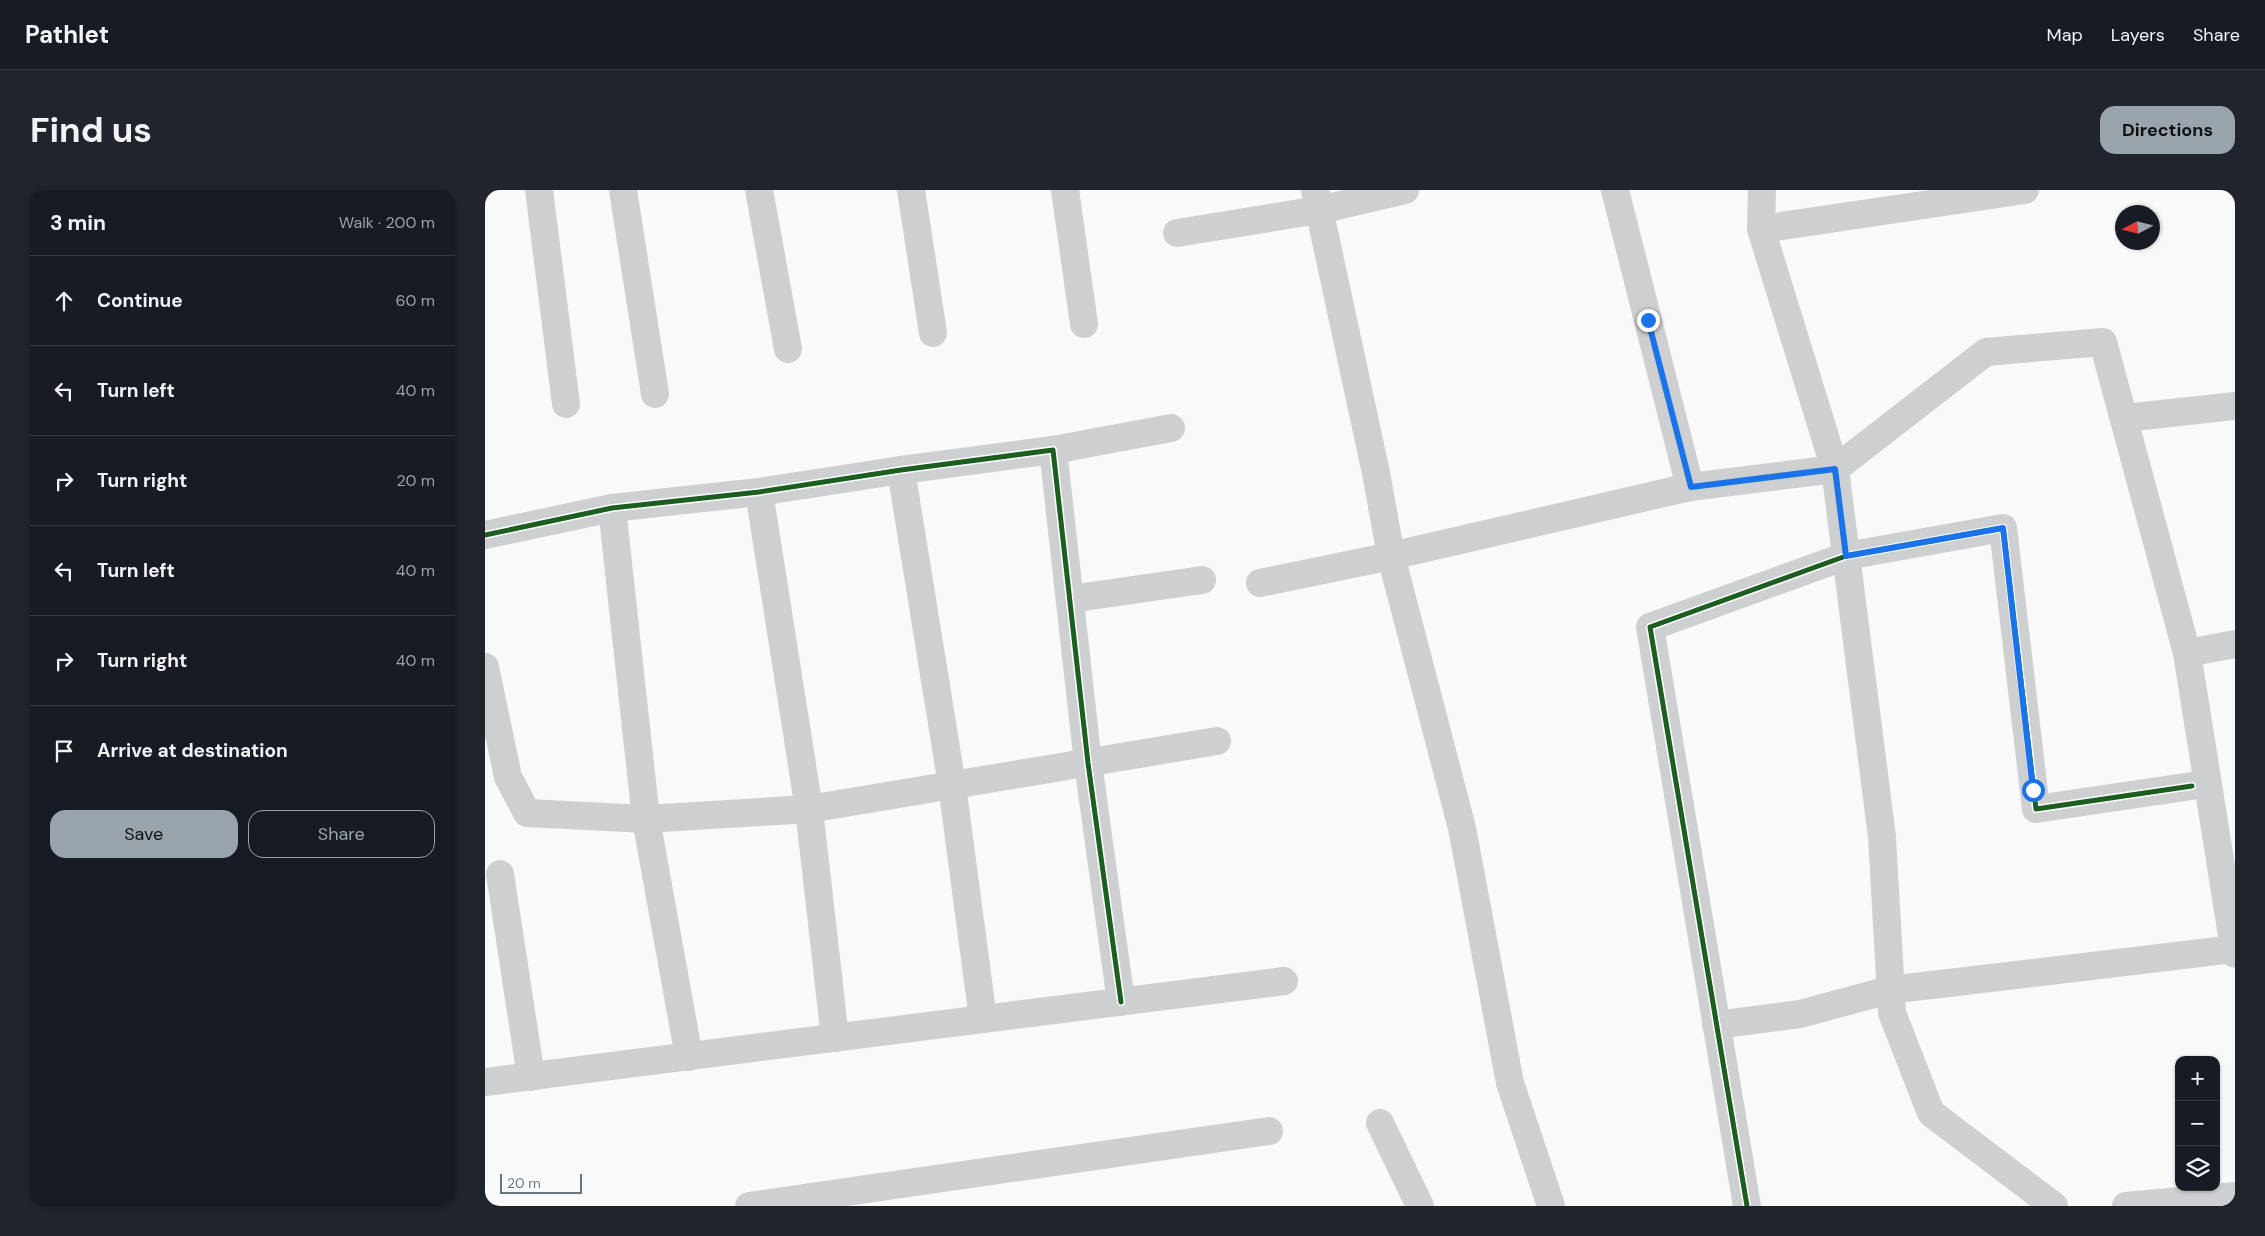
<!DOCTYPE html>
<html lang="en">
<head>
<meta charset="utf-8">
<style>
	:root { --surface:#171b24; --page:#20242c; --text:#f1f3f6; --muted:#9ea1a6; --line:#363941; --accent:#99a4ac }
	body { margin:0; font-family:"DM Sans",sans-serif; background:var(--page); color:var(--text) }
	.controls { position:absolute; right:15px; bottom:15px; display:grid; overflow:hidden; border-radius:10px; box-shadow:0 1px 4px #0004 }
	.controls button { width:45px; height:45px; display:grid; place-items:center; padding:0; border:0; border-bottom:1px solid var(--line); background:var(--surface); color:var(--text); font:25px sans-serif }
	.compass { position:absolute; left:1630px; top:15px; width:45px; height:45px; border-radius:50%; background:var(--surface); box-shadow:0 1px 4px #0004; rotate:263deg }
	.scale { position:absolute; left:15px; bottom:12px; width:82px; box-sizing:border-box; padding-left:5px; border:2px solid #657683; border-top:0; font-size:14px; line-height:18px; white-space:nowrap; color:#657683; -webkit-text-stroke:4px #fff; paint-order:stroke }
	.stop { position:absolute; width:15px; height:15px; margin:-11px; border:4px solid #1a73e8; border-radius:50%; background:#fff }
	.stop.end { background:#1a73e8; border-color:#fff; box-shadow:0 1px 5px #0008 }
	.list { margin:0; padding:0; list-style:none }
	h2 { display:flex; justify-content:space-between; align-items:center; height:65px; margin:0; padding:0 20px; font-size:21px }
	h2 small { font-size:16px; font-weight:400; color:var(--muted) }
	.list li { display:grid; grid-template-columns:32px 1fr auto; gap:15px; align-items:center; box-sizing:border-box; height:90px; padding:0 20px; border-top:1px solid var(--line) }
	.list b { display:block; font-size:19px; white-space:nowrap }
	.list em { font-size:16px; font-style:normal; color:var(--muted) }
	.actions { display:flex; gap:10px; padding:15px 20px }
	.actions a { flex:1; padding:11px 0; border:1px solid var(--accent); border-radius:15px; text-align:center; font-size:18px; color:var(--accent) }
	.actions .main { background:var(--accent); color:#111 }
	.icon { flex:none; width:28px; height:28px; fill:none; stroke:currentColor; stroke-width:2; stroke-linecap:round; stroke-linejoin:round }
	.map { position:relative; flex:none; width:1750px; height:1016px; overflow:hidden; border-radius:15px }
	header { display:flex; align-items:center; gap:30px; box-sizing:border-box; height:70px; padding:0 25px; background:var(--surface); border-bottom:1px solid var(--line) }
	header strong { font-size:24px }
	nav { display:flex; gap:28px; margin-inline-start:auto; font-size:18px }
	.intro { display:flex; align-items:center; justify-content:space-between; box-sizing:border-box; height:120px; padding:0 30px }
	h1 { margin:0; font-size:35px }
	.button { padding:12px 22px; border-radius:15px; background:var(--accent); color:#111; font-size:18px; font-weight:700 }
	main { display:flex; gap:30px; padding:0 30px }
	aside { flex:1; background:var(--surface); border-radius:15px; box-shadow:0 1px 4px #0004 }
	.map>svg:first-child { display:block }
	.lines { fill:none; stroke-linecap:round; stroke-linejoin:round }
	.street { stroke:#cecfd0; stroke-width:28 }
	.cycleway-casing { stroke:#fff; stroke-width:8 }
	.cycleway { stroke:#1b5e20; stroke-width:5 }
	.route { stroke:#1a73e8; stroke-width:6 }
</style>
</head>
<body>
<header>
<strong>Pathlet</strong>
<nav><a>Map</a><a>Layers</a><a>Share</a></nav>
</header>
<div class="intro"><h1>Find us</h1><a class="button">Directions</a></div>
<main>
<aside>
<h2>3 min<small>Walk · 200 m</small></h2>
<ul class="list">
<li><svg class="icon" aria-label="ahead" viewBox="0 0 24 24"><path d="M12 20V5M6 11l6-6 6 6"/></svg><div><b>Continue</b></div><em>60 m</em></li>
<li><svg class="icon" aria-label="left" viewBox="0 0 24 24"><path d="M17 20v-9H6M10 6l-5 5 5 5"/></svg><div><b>Turn left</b></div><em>40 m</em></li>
<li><svg class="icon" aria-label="right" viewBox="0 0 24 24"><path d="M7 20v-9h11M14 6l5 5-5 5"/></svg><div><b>Turn right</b></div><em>20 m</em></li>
<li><svg class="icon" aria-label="left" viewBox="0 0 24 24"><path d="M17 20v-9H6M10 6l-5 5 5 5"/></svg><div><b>Turn left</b></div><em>40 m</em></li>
<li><svg class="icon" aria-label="right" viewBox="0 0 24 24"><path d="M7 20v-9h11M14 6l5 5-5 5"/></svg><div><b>Turn right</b></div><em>40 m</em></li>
<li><svg class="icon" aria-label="arrive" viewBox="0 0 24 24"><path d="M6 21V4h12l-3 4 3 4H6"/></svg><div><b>Arrive at destination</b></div></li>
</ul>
<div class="actions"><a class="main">Save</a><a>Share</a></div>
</aside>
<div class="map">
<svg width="1750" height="1016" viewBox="0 0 1750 1016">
	<rect width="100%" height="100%" fill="#f9f9f9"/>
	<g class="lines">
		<!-- street -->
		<g class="street">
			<polyline points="54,0 81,214"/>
			<polyline points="138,0 170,204"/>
			<polyline points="274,0 303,159"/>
			<polyline points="426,0 448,143"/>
			<polyline points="580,0 599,134"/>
			<polyline points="830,0 891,283 906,366 977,638 1025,893 1066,1016"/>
			<polyline points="1130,0 1205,297 1350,279 1501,162 1618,152 1702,463 1750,454"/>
			<polyline points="1277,0 1276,39 1350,279 1397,647 1407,823 1446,923 1569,1016"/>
			<polyline points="1276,39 1540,0"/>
			<polyline points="692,43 834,20 920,0"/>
			<polyline points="1640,228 1750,216"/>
			<polyline points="568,260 686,238"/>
			<polyline points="416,280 467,595 498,829"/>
			<polyline points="274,302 324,619 350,848"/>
			<polyline points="127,318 161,629 204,867"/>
			<polyline points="0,345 127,318 274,302 416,280 568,260 603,573 636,812"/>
			<polyline points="775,393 906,366 1205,297"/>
			<polyline points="585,409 717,390"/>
			<polyline points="1702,463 1750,764"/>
			<polyline points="0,477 23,587 42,623 161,629 324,619 732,551"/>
			<polyline points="15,684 46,887"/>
			<polyline points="1231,835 1315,824 1404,800 1750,759"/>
			<polyline points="0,892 799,791"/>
			<polyline points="895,933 935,1016"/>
			<polyline points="264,1016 784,941"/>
			<polyline points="1262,1016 1165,437 1361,366 1518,338 1551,619 1707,596"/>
			<polyline points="1641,1016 1750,1006"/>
		</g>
		<defs>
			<g id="cycleway">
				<polyline points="0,345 127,318 274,302 416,280 568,260 603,573 636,812"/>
				<polyline points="1262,1016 1165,437 1361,366 1518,338 1551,619 1707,596"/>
			</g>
		</defs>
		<!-- cycleway casing -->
		<use href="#cycleway" class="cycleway-casing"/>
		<!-- cycleway -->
		<use href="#cycleway" class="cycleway"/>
	</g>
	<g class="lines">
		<!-- route -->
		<polyline class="route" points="1163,130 1206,297 1350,279 1361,366 1518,338 1548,600"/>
	</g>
</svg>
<div class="controls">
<button>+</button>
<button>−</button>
<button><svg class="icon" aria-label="layers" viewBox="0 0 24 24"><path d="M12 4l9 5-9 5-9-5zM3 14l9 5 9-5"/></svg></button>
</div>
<svg class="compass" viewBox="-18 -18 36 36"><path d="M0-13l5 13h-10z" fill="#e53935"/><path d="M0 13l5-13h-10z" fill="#9ea1a6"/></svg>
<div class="scale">20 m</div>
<div class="stop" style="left:1548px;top:600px"></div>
<div class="stop end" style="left:1163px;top:130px"></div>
</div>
</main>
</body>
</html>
